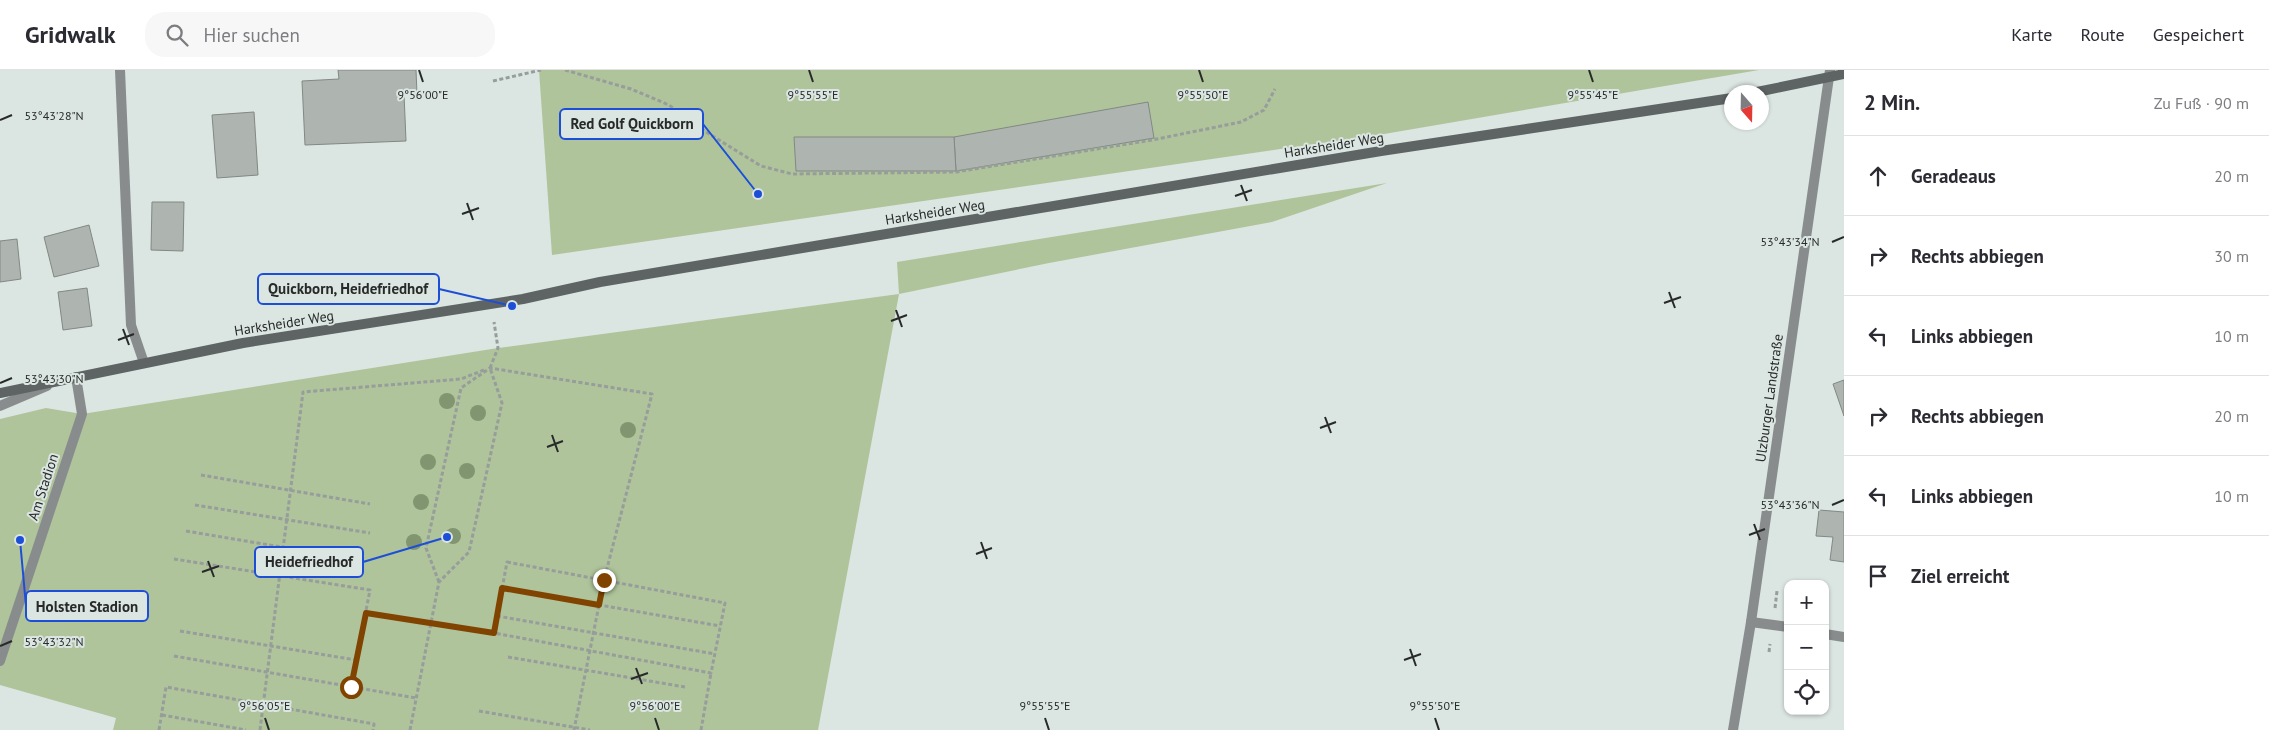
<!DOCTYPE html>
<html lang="de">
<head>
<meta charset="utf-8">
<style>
	:root { --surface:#fff; --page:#f7f7f7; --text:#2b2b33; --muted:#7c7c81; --line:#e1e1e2 }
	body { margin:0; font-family:"PT Sans",sans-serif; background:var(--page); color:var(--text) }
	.controls { position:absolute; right:15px; bottom:15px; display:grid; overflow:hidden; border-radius:10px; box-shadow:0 1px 4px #0004 }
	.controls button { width:45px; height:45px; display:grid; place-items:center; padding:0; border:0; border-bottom:1px solid var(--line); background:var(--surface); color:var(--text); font:25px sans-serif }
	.compass { position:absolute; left:1724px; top:15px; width:45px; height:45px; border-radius:50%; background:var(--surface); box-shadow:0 1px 4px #0004; rotate:160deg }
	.stop { position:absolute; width:15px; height:15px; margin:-11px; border:4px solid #804400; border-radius:50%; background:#fff }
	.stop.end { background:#804400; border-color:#fff; box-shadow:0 1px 5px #0008 }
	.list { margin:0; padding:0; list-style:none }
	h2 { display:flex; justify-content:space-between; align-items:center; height:65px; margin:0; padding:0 20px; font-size:21px }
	h2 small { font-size:16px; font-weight:400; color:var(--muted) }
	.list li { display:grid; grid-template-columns:32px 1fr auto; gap:15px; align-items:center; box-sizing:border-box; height:80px; padding:0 20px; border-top:1px solid var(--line) }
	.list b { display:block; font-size:19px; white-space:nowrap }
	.list em { font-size:16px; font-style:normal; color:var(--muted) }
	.icon { flex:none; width:28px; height:28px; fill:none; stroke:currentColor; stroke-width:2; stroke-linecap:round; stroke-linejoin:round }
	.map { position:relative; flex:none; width:1844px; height:660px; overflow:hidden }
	header { display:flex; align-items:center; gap:30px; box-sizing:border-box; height:70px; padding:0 25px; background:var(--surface); border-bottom:1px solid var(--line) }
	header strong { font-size:24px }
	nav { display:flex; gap:28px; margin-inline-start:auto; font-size:18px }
	.search { width:350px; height:45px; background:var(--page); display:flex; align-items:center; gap:12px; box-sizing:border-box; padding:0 18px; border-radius:20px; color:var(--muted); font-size:19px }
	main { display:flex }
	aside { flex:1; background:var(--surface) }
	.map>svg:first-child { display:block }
	.green { fill:#afc49b }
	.building { fill:#aeb5b0; stroke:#828883 }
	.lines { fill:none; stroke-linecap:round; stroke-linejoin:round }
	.path { stroke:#969d9b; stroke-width:3; stroke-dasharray:4 2.5; stroke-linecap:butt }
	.lane { stroke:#888c8c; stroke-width:10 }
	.street { stroke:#888c8c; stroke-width:10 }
	.secondary { stroke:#5e6464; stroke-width:10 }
	.tree { fill:#819570 }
	.route { stroke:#804400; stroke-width:6 }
	.ticks { fill:none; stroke:#272a29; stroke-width:2 }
	.labels { text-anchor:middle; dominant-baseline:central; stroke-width:4; stroke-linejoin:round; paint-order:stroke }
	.street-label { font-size:14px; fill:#272a29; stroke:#dbe5e2 }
	.ticks-label { font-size:12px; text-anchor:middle; fill:#272a29; stroke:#dbe5e2; stroke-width:4; stroke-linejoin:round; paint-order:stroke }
	.leader { fill:none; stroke:#1d4ed8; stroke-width:2 }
	.callout-dot { fill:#1d4ed8; stroke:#dbe5e2; stroke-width:2 }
	.callout { fill:#dbe5e2; stroke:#1d4ed8; stroke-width:2 }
	.callout-label { font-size:15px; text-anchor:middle; font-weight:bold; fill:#272a29 }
</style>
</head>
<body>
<header>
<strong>Gridwalk</strong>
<div class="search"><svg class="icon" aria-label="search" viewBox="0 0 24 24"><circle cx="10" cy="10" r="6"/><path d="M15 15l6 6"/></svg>Hier suchen</div>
<nav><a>Karte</a><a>Route</a><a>Gespeichert</a></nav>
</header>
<main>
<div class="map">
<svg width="1844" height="660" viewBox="0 0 1844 660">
	<rect width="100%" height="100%" fill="#dbe5e2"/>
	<!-- green -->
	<g class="green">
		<polygon points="539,0 1759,0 1384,64 552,185"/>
		<polygon points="1387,113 1272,152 1049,193 899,224 818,660 113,660 116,648 0,615 0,349 46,338 82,344 498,278 899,224 897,192"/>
	</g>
	<!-- building -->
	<g class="building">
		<polygon points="338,0 416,0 417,24 404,24 406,71 305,75 302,11 339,9"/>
		<polygon points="1148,32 1154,68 956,101 954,67"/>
		<polygon points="254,42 258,105 217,108 212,45"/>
		<polygon points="794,67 954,67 956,101 796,101"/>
		<polygon points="152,132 184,132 183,181 151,180"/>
		<polygon points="89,155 99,196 54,207 44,167"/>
		<polygon points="17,169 21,209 0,212 0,171"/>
		<polygon points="87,218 92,256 63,260 58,222"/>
		<polygon points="1844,310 1844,346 1833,314"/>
		<polygon points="1819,440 1844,442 1844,492 1830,490 1833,467 1816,466"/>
	</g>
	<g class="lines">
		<!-- path -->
		<g class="path">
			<polyline points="565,0 631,19 669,35 698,57 761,96 792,104 956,102 1152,70 1241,52 1264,40 1275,19"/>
			<polyline points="493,11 541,0"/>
			<polyline points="490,298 498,278 494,252"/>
			<polyline points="201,405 370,434"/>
			<polyline points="195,435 370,463"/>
			<polyline points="186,461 365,491"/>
			<polyline points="174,489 370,520 351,617"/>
			<polygon points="507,492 725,533 711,603 494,563"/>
			<polyline points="439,512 426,478 461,318 490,298 652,324 604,510 574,660"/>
			<polyline points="502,518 720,556"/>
			<polyline points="1775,538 1777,521"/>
			<polyline points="366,543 494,563"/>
			<polyline points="497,546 715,584"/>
			<polyline points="180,561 356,590"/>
			<polyline points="1769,582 1770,574"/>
			<polyline points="174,586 416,628"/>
			<polyline points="508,587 685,617"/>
			<polyline points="479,641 590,660"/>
			<polyline points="162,645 246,660"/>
			<polyline points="159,660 166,617 374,654 373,660"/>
			<polyline points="260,660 303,322 461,309 484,300"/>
			<polyline points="410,660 439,512 469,482 502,333 490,298"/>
			<polyline points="701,660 711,603"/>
		</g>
		<!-- lane -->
		<g class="lane">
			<polyline points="120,0 131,255 144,293"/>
			<polyline points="0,336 47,316"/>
		</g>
		<!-- street -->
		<g class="street">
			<polyline points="1751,552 1788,557"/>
			<polyline points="1825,564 1844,567"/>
			<polyline points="0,591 82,344 76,307"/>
			<polyline points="1733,660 1751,552 1830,0"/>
		</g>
		<!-- secondary -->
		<g class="secondary">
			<polyline points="1757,22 1844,4"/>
			<polyline points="0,323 243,273 523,229 600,212 1381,81 1732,28"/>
		</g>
	</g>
	<!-- trees -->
	<g class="tree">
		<circle cx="447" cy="331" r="8"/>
		<circle cx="478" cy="343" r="8"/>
		<circle cx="628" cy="360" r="8"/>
		<circle cx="428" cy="392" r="8"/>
		<circle cx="467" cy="401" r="8"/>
		<circle cx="421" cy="432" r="8"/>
		<circle cx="453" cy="466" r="8"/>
		<circle cx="414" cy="472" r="8"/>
	</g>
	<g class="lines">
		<!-- route -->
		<polyline class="route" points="351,617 366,543 494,563 502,518 599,535 604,510"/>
	</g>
	<!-- ticks -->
	<path class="ticks" d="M419 0 423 12M809 0 813 12M1199 0 1203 12M1589 0 1593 12M0 50 12 45M1241 115 1247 131M1235 126 1252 120M467 133 473 150M462 144 479 138M1832 172 1844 167M1669 222 1675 238M1664 233 1681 227M896 240 902 257M891 251 907 245M123 259 129 275M118 270 134 264M0 313 12 308M1325 347 1331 363M1320 358 1336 352M552 365 558 382M547 377 563 371M1832 435 1844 430M1754 454 1760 470M1749 465 1765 459M981 472 987 489M976 484 992 478M208 491 214 507M202 502 219 496M0 576 12 571M1410 579 1416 596M1404 590 1421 584M636 598 642 614M631 609 648 603M265 648 269 660M655 648 659 660M1045 648 1049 660M1435 648 1439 660"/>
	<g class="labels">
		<!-- street labels -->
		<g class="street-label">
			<text transform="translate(1334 75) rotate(-9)">Harksheider Weg</text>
			<text transform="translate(935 142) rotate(-9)">Harksheider Weg</text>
			<text transform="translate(284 253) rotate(-9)">Harksheider Weg</text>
			<text transform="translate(1769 328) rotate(-82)">Ulzburger Landstraße</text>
			<text transform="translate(43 417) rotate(-72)">Am Stadion</text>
		</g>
	</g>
	<g class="ticks-label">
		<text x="1203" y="29">9°55'50"E</text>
		<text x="1593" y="29">9°55'45"E</text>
		<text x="423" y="29">9°56'00"E</text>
		<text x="813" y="29">9°55'55"E</text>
		<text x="54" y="50">53°43'28"N</text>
		<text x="1790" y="176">53°43'34"N</text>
		<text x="54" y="313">53°43'30"N</text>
		<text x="1790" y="439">53°43'36"N</text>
		<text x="54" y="576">53°43'32"N</text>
		<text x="265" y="640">9°56'05"E</text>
		<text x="655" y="640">9°56'00"E</text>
		<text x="1045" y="640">9°55'55"E</text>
		<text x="1435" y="640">9°55'50"E</text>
	</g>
	<!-- callouts -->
	<path class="leader" d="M758 124L703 54M512 236L439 219M447 467L363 492M20 470L26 536"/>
	<g class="callout-dot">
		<circle cx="758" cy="124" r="5"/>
		<circle cx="512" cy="236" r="5"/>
		<circle cx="447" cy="467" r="5"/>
		<circle cx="20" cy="470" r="5"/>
	</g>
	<g class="callout">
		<rect x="560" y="39" width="143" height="30" rx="5"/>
		<rect x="258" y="204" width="181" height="30" rx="5"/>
		<rect x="255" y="477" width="108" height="30" rx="5"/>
		<rect x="26" y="521" width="122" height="30" rx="5"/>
	</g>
	<g class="callout-label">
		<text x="632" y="59">Red Golf Quickborn</text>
		<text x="348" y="224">Quickborn, Heidefriedhof</text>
		<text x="309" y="497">Heidefriedhof</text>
		<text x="87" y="542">Holsten Stadion</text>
	</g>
</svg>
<div class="controls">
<button>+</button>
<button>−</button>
<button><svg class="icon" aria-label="locate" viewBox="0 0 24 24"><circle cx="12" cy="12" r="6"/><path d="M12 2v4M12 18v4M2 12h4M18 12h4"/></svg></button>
</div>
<svg class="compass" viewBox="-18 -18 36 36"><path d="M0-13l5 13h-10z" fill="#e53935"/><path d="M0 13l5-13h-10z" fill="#7c7c81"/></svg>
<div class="stop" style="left:351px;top:617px"></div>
<div class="stop end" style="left:604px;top:510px"></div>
</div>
<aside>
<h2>2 Min.<small>Zu Fuß · 90 m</small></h2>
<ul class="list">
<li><svg class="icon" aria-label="ahead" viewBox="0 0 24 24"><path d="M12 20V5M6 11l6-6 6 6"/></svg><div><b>Geradeaus</b></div><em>20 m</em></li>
<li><svg class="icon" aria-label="right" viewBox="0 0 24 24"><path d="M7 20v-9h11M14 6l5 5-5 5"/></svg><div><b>Rechts abbiegen</b></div><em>30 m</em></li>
<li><svg class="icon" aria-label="left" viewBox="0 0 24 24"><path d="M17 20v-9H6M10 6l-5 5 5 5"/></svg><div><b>Links abbiegen</b></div><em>10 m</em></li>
<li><svg class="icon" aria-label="right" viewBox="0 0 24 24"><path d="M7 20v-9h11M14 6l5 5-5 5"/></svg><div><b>Rechts abbiegen</b></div><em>20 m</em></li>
<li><svg class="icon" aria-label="left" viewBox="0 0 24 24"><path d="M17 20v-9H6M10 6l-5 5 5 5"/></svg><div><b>Links abbiegen</b></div><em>10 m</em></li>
<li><svg class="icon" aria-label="arrive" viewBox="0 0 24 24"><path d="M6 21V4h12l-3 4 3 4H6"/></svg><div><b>Ziel erreicht</b></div></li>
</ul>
</aside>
</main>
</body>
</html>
